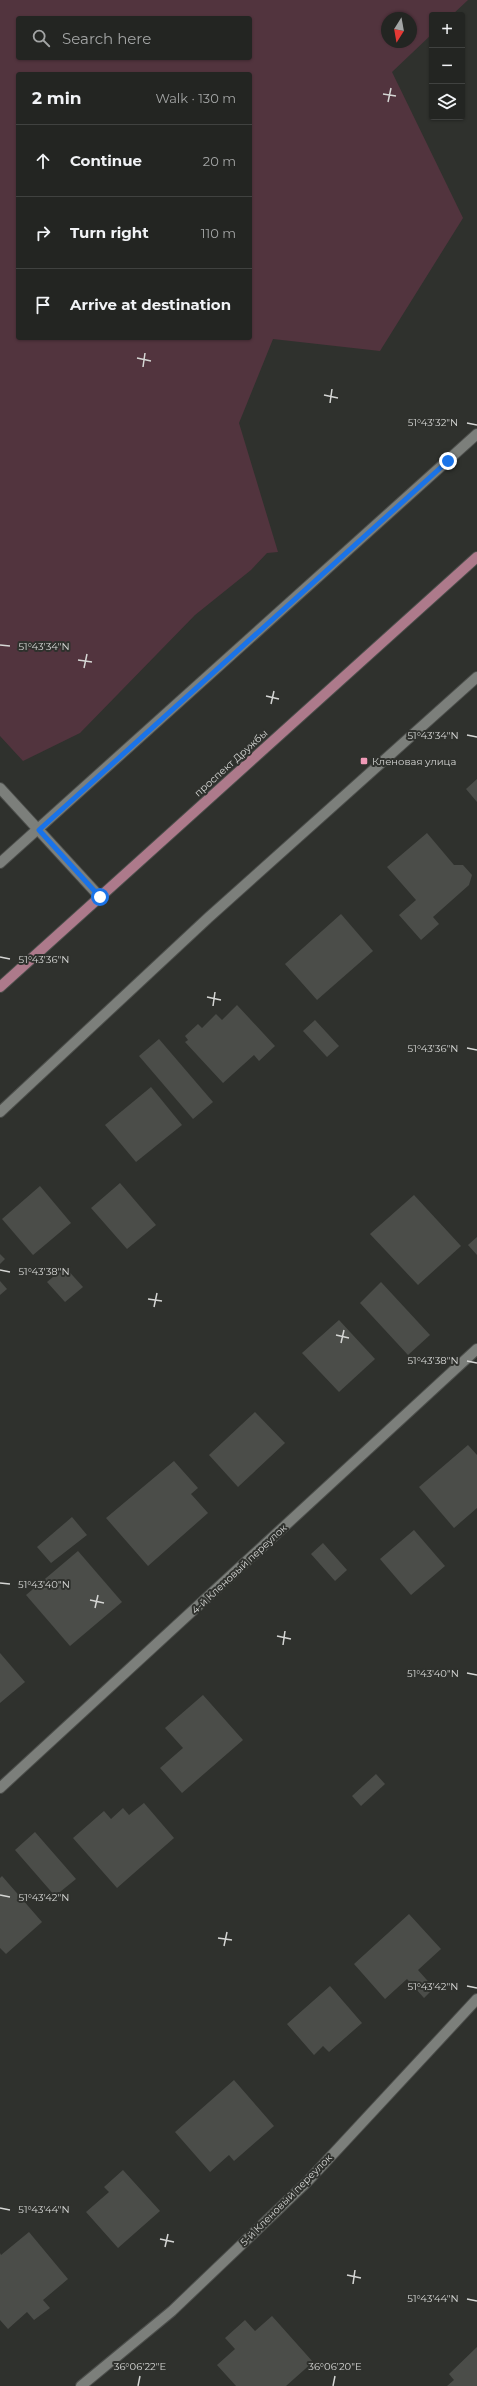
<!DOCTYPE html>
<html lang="en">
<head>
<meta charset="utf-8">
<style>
	:root { --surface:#232522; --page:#2b2d2a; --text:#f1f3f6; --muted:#a3a5a5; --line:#404240 }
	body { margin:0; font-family:Montserrat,sans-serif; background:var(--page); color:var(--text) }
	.controls { position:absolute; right:12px; top:12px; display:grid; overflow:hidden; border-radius:4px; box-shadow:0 1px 3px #0004 }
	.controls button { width:36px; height:36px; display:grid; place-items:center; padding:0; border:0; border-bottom:1px solid var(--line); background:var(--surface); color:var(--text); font:20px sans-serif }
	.compass { position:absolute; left:381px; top:12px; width:36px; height:36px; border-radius:50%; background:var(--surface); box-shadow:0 1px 3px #0004; rotate:191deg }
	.stop { position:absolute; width:12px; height:12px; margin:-9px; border:3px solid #1a73e8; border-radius:50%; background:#fff }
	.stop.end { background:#1a73e8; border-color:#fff; box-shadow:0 1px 4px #0008 }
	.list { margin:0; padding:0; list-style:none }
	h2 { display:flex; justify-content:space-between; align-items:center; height:52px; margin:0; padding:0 16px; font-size:17px }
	h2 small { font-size:13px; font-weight:400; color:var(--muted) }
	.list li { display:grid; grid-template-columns:26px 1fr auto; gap:12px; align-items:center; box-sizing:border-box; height:72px; padding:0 16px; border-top:1px solid var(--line) }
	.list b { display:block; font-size:15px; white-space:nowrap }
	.list em { font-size:13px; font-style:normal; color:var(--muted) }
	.icon { flex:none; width:22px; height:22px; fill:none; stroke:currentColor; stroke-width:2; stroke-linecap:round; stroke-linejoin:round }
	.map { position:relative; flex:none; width:477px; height:2386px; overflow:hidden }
	.search { position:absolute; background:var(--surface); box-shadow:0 1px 3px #0004; left:16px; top:16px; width:236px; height:44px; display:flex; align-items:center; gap:10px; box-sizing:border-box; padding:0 14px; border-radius:4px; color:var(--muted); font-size:15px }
	.panel { position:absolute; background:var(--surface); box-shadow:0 1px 3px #0004; left:16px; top:72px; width:236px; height:268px; border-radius:4px }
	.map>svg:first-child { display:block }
	.green { fill:#52343e; fill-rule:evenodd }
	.building { fill:#4b4d49 }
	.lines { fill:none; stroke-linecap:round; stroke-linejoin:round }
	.minor-casing { stroke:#4c4e4b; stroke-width:12 }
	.major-casing { stroke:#4c4e4b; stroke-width:12 }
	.minor { stroke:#7c7f7b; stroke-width:10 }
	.major { stroke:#ad7a8b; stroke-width:10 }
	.route { stroke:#1a73e8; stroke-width:5 }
	.ticks { fill:none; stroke:#d5d6d4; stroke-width:1.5 }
	.poi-dot { fill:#f09ab7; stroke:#2f312d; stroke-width:1.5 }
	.labels { text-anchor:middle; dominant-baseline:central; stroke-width:4; stroke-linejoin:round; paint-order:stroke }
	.poi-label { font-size:10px; fill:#d5d6d4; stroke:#2f312d; text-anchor:start }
	.street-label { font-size:10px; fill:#d5d6d4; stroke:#2f312d }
	.ticks-label { font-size:10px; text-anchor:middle; fill:#d5d6d4; stroke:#2f312d; stroke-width:4; stroke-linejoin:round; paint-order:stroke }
</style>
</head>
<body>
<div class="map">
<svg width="477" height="2386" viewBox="0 0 477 2386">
	<rect width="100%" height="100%" fill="#2f312d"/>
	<!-- green -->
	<path class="green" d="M0 0H468L452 15H432V34L392 72 463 218 380 351 273 339 239 423 278 552 267 553 251 570 195 615 80 733 23 761 0 736ZM18 18H250V58H18ZM387 18H411V42H387ZM18 74H250V338H18Z"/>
	<!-- building -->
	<g class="building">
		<polygon points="477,779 477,802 466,789"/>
		<polygon points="427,833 454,865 463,865 472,875 469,885 433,917 439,924 421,940 399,915 416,900 387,867"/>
		<polygon points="341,914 373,951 317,1000 285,964"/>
		<polygon points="237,1005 275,1046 259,1061 254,1055 223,1083 185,1042 188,1040 185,1036 198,1024 202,1028 216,1014 222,1020"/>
		<polygon points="315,1020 339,1046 327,1057 303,1031"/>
		<polygon points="159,1039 213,1102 193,1119 139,1056"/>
		<polygon points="151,1087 182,1125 136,1162 105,1125"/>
		<polygon points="120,1183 156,1225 127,1249 91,1208"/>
		<polygon points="40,1186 71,1223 33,1255 2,1219"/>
		<polygon points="414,1195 461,1246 418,1285 370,1234"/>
		<polygon points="477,1237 477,1255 468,1245"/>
		<polygon points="0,1254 5,1259 0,1264"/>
		<polygon points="65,1267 83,1287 65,1302 47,1282"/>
		<polygon points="0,1281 7,1289 0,1295"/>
		<polygon points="381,1282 430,1335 408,1355 360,1303"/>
		<polygon points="339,1320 375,1359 339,1392 302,1353"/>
		<polygon points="255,1412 285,1443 238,1487 209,1455"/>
		<polygon points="468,1445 477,1455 477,1508 454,1528 419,1487"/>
		<polygon points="174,1461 198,1488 191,1494 208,1513 148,1566 106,1518"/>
		<polygon points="72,1517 87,1535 51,1563 37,1547"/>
		<polygon points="414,1530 445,1566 411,1595 380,1559"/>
		<polygon points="323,1543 347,1570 335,1581 311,1554"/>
		<polygon points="78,1551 122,1602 70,1646 26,1595"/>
		<polygon points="0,1653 25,1682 0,1703"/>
		<polygon points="203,1695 243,1740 182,1793 160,1768 183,1748 165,1728"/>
		<polygon points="376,1774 385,1784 361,1806 352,1796"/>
		<polygon points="144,1803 174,1838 117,1888 73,1838 104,1811 111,1819 123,1808 129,1815"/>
		<polygon points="35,1832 76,1879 55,1896 15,1850"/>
		<polygon points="2,1876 42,1922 6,1954 0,1948 0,1878"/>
		<polygon points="409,1914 441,1949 418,1970 434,1988 424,1998 407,1979 385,1999 354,1964"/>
		<polygon points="330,1986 362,2023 329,2052 323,2046 314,2055 287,2024"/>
		<polygon points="234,2080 274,2126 234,2161 229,2155 210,2172 175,2132"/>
		<polygon points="123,2170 160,2211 118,2248 86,2212 109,2192 104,2187"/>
		<polygon points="29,2232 68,2279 43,2300 50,2308 34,2320 27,2312 8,2329 0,2320 0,2253 1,2255"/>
		<polygon points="272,2316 313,2362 286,2386 236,2386 217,2365 235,2349 225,2338 245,2320 255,2331"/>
		<polygon points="477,2347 477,2386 447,2386 454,2380 449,2374"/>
	</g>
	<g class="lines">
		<defs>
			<g id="minor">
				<polyline points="0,788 100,897"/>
				<polyline points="0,863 477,434"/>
				<polyline points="0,1112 208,918 477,677"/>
				<polyline points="0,1788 477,1349"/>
				<polyline points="81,2386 172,2311 307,2182 477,1999"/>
			</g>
			<polyline id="major" points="0,987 477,557"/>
		</defs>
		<!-- minor casing -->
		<use href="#minor" class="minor-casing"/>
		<!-- major casing -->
		<use href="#major" class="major-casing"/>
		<!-- minor -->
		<use href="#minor" class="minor"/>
		<!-- major -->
		<use href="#major" class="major"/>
	</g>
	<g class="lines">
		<!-- route -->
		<polyline class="route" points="100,897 39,830 448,461"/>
	</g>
	<!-- ticks -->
	<path class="ticks" d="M383 94 396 96M388 102 391 88M137 358 151 361M143 367 145 353M324 395 338 398M330 403 332 389M467 423 477 425M0 645 10 646M78 660 92 662M84 668 87 654M266 696 279 699M271 704 274 691M467 735 477 737M0 957 10 959M207 997 221 1000M213 1006 215 992M467 1048 477 1050M0 1270 10 1272M148 1299 162 1301M154 1307 157 1293M336 1335 349 1338M341 1343 344 1330M467 1361 477 1363M0 1583 10 1584M90 1600 104 1603M95 1608 98 1595M277 1636 291 1639M283 1645 285 1631M467 1673 477 1675M0 1895 10 1897M218 1938 232 1940M224 1946 227 1932M467 1986 477 1988M0 2208 10 2210M160 2239 174 2242M165 2247 168 2234M347 2275 361 2278M353 2284 355 2270M467 2299 477 2301M138 2386 140 2376M333 2386 335 2376"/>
	<!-- markers -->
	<rect class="poi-dot" x="360" y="757" width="8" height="8" rx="2"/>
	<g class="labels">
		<!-- poi labels -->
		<g class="poi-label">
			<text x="372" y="761">Кленовая улица</text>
		</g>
		<!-- street labels -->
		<g class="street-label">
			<text transform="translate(231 763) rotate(-42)">проспект Дружбы</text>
			<text transform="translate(239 1569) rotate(-43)">4-й Кленовый переулок</text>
			<text transform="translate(286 2200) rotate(-45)">5-й Кленовый переулок</text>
		</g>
	</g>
	<g class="ticks-label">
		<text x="433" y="426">51°43'32"N</text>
		<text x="44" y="650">51°43'34"N</text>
		<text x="433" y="739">51°43'34"N</text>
		<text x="44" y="963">51°43'36"N</text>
		<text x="433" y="1052">51°43'36"N</text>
		<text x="44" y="1275">51°43'38"N</text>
		<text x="433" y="1364">51°43'38"N</text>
		<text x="44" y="1588">51°43'40"N</text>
		<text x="433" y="1677">51°43'40"N</text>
		<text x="44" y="1901">51°43'42"N</text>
		<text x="433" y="1990">51°43'42"N</text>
		<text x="44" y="2213">51°43'44"N</text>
		<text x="433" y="2302">51°43'44"N</text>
		<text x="140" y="2370">36°06'22"E</text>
		<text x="335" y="2370">36°06'20"E</text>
	</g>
</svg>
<div class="controls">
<button>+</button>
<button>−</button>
<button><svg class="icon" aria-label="layers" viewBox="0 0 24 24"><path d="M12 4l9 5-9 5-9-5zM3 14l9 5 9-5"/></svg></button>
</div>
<svg class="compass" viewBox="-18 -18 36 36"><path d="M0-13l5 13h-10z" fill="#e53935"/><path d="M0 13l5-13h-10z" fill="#a3a5a5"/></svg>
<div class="stop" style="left:100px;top:897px"></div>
<div class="stop end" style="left:448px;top:461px"></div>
<div class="search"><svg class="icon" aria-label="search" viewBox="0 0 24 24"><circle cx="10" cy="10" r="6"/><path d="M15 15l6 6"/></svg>Search here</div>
<section class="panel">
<h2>2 min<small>Walk · 130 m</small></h2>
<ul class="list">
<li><svg class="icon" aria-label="ahead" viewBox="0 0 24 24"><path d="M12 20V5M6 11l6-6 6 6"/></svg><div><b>Continue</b></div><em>20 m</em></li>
<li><svg class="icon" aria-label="right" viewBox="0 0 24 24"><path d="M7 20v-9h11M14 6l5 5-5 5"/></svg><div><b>Turn right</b></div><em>110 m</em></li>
<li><svg class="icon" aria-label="arrive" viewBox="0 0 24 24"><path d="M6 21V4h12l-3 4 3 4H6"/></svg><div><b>Arrive at destination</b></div></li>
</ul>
</section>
</div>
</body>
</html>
